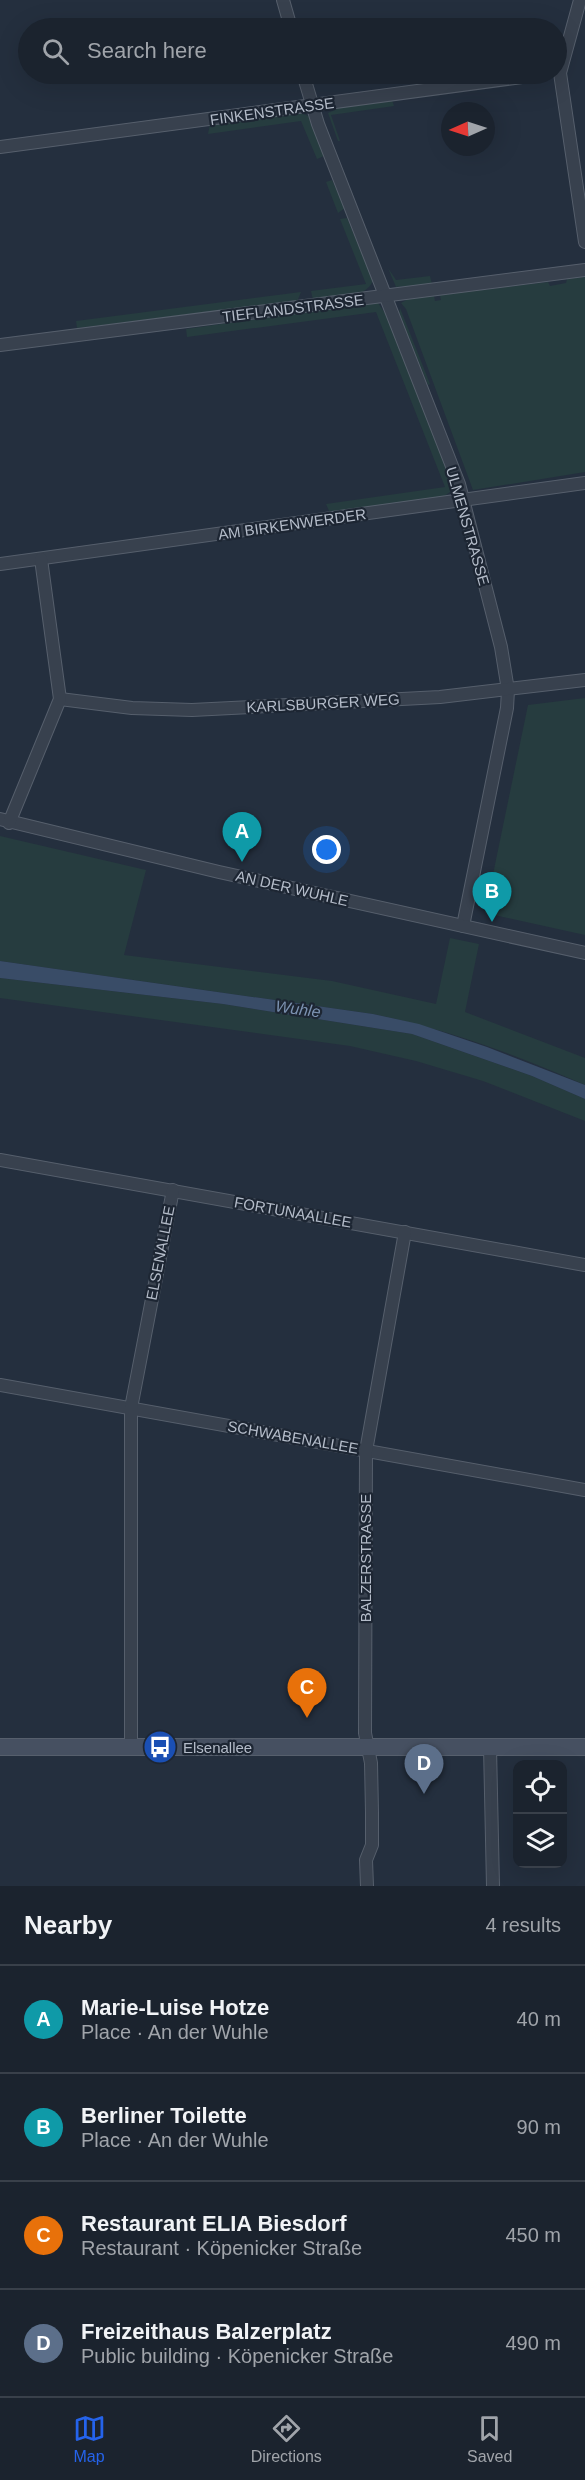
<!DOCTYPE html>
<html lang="en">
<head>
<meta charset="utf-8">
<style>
	:root { --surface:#1b232e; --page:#282f3a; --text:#f1f3f6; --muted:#a0a4aa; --line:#39404a; --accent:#2563eb }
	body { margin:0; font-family:Helvetica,sans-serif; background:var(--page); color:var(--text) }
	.controls { position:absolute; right:18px; bottom:18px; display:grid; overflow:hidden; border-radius:12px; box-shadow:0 6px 24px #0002 }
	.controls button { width:54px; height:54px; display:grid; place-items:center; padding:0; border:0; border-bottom:2px solid var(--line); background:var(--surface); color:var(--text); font:30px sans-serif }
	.compass { position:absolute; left:441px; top:102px; width:54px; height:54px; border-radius:50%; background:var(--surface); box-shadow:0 6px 24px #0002; rotate:267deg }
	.you { position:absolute; left:327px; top:850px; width:21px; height:21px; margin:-15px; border:4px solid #fff; border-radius:50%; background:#1a73e8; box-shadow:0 0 0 9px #1a73e833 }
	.badge { display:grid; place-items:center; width:39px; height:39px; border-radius:50%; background:var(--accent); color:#fff; font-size:20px; font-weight:700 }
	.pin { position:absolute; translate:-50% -50px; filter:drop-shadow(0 2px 3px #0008) }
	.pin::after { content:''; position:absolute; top:32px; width:21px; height:18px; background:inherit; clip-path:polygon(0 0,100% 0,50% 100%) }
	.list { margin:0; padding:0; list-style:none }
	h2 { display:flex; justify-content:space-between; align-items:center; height:78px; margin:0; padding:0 24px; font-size:26px }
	h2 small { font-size:20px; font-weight:400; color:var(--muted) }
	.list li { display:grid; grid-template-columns:39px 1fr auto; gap:18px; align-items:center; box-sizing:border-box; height:108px; padding:0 24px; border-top:2px solid var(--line) }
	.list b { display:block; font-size:22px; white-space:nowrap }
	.list p { margin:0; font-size:20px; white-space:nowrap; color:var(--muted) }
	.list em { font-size:20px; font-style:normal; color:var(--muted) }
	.icon { flex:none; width:33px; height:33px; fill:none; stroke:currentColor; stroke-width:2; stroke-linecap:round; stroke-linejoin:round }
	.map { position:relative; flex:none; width:585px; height:1886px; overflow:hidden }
	.search { position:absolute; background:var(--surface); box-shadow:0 6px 24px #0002; left:18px; right:18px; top:18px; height:66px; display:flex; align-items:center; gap:15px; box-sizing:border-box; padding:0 21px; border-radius:33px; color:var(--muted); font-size:22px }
	.sheet { height:510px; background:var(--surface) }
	nav { display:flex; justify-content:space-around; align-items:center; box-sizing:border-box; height:84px; border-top:2px solid var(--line); background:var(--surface); font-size:16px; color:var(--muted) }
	nav a { display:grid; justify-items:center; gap:3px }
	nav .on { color:var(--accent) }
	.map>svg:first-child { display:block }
	.green { fill:#263c3f }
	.water { fill:#394c67 }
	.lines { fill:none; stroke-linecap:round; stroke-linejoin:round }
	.minor-casing { stroke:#565f6c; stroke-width:14 }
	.secondary-casing { stroke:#565f6c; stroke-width:18 }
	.minor { stroke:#38414e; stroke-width:12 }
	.secondary { stroke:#465061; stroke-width:16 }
	.labels { text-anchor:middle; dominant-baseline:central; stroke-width:4.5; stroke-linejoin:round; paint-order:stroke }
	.street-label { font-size:15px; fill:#b4bcc9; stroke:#1d2633 }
	.poi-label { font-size:15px; fill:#b4bcc9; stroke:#1d2633; text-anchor:start }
	.water-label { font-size:16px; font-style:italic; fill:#7c92b1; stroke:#1d2633 }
</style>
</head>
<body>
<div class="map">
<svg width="585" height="1886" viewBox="0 0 585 1886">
	<rect width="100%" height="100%" fill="#242f3e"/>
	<!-- green -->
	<g class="green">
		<polygon points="392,100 394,106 331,115 340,141 338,141 328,113 339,108"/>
		<polygon points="302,113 310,117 324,156 317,159 301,121 208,134 210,124"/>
		<polygon points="332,180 345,208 338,213 326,182"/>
		<path d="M347 218 373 280C367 300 330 297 313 300L311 291 366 284 340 219Z"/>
		<polygon points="388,268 396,280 430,276 432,284 396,287"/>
		<polygon points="585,277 585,472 473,490 406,309 401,303 408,299 434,296 435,301 441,300 440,295 548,282 550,286 566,283 567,279"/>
		<polygon points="301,292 297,302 77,328 76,321"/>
		<polygon points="368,303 378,303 389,319 453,485 450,492 443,497 330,513 326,504 445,487 376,312 187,337 186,329"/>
		<polygon points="400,308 430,384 428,385 399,314"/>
		<polygon points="585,698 585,935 485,913 528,705"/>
		<path d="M0 836 146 870 124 955 332 981 436 1004 450 938 479 944 465 1012 585 1058V1085C517 1055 446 1029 373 1014L0 961Z"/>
		<polygon points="0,978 223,1004 412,1034 532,1076 585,1099 585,1121 483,1081 416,1061 350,1046 0,998"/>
	</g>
	<!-- water -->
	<polygon class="water" points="0,961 373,1014 419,1024 487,1047 585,1085 585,1099 532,1076 412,1034 223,1004 0,978"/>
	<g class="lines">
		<defs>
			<g id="minor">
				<polyline points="283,0 291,28"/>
				<polyline points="580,0 560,73 585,242"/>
				<polyline points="303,74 318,124 459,484 501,647 508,690 507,708 463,926"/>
				<polyline points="0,147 544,74"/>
				<polyline points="0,345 585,270"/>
				<polyline points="0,564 585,483"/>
				<polyline points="60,699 132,708 192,710 440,697 585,680"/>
				<polyline points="0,819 219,872 585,953"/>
				<polyline points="9,823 60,699 41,559"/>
				<polyline points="0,1160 585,1265"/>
				<polyline points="0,1385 585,1490"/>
				<polyline points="131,1747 131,1408 173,1190"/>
				<polyline points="490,1747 493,1886"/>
				<polyline points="367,1886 366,1860 372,1845 372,1812 371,1763 365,1733 366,1451 405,1232"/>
			</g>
			<polyline id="secondary" points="0,1747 585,1747"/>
		</defs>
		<!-- minor casing -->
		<use href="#minor" class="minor-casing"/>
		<!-- secondary casing -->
		<use href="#secondary" class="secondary-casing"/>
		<!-- minor -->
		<use href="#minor" class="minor"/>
		<!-- secondary -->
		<use href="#secondary" class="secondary"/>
	</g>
	<!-- icons -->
	<defs>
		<symbol id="bus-disc" viewBox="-11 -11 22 22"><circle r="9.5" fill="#1a4fb4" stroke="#1d2633"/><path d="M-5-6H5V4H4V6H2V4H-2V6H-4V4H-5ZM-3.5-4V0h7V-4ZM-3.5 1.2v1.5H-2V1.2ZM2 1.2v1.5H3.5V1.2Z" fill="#fff"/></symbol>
	</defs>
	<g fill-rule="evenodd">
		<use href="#bus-disc" x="141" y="1728" width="38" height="38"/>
	</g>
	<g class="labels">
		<!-- street labels -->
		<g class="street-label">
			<text transform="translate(272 111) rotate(-8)">FINKENSTRASSE</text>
			<text transform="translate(293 308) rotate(-7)">TIEFLANDSTRASSE</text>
			<text transform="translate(292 524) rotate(-8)">AM BIRKENWERDER</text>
			<text transform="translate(468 526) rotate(74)">ULMENSTRASSE</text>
			<text transform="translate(323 703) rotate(-3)">KARLSBURGER WEG</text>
			<text transform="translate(292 888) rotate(13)">AN DER WUHLE</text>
			<text transform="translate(293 1212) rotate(10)">FORTUNAALLEE</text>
			<text transform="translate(160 1253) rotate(-79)">ELSENALLEE</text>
			<text transform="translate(293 1437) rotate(10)">SCHWABENALLEE</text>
			<text transform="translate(365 1558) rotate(-90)">BALZERSTRASSE</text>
		</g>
		<!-- poi labels -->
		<g class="poi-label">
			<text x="183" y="1747">Elsenallee</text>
		</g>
		<!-- water labels -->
		<g class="water-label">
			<text transform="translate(298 1009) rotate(8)">Wuhle</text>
		</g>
	</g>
</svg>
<div class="controls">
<button><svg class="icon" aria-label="locate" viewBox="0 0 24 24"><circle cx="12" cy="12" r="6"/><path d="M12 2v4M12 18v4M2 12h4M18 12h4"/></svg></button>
<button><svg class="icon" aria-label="layers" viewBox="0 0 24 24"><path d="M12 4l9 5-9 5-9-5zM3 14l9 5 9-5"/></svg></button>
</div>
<svg class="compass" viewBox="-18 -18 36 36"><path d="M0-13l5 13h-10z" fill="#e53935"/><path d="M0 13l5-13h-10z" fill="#a0a4aa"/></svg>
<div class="you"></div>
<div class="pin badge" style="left:242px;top:862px;background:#0f9aa8">A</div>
<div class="pin badge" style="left:492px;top:922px;background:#0f9aa8">B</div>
<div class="pin badge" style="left:307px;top:1718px;background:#e8710a">C</div>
<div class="pin badge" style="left:424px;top:1794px;background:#5c6f8a">D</div>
<div class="search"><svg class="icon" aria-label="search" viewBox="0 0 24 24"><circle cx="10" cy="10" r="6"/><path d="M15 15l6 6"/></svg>Search here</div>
</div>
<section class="sheet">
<h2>Nearby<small>4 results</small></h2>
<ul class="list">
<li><span class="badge" style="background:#0f9aa8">A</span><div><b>Marie-Luise Hotze</b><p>Place · An der Wuhle</p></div><em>40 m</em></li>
<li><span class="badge" style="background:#0f9aa8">B</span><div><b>Berliner Toilette</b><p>Place · An der Wuhle</p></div><em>90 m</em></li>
<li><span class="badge" style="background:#e8710a">C</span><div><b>Restaurant ELIA Biesdorf</b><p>Restaurant · Köpenicker Straße</p></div><em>450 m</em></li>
<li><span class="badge" style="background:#5c6f8a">D</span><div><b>Freizeithaus Balzerplatz</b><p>Public building · Köpenicker Straße</p></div><em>490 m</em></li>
</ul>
</section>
<nav>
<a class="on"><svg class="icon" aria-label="map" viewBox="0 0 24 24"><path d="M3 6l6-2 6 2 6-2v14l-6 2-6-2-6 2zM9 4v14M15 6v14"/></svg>Map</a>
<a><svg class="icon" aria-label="directions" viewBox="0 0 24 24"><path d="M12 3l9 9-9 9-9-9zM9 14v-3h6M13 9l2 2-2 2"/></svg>Directions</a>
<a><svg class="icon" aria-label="saved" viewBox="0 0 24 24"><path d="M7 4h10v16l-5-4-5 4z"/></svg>Saved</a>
</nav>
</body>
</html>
